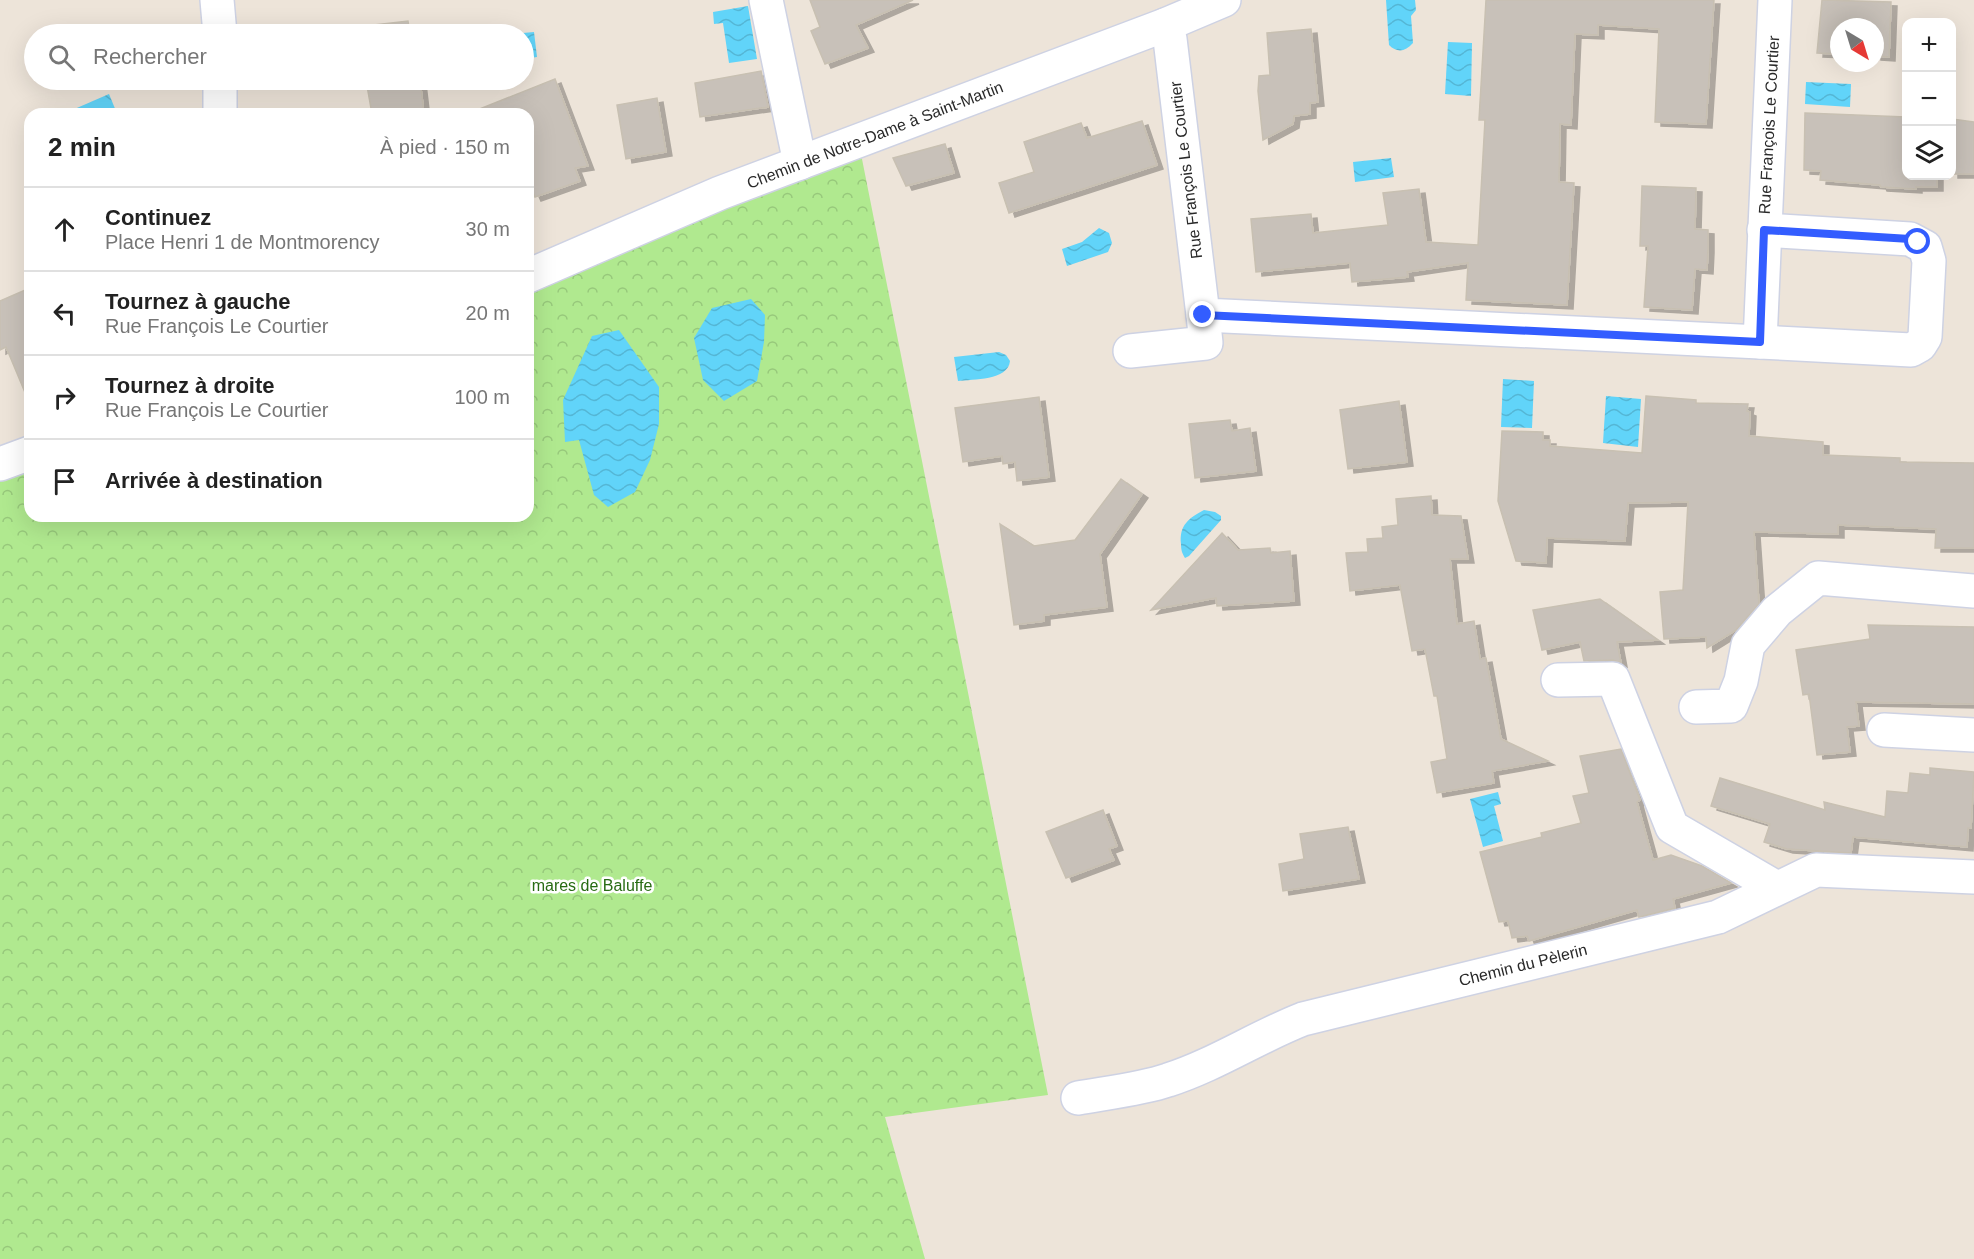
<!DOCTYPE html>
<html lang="fr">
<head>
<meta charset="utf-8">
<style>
	:root { --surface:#fff; --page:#f2f2f2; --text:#222; --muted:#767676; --line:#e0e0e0 }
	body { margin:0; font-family:Arial,sans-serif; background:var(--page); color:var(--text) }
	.controls { position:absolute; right:18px; top:18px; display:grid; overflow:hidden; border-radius:12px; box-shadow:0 6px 24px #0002 }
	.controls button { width:54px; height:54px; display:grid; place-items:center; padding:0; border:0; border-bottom:2px solid var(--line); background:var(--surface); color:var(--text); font:30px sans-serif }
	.compass { position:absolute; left:1830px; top:18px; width:54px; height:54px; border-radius:50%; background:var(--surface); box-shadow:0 6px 24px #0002; rotate:142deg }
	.stop { position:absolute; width:18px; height:18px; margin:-14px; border:4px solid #335dff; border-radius:50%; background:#fff }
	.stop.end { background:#335dff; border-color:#fff; box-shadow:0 2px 6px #0008 }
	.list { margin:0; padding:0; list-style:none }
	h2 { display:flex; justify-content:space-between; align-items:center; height:78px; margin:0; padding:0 24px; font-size:26px }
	h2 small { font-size:20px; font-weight:400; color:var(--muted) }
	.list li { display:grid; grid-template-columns:39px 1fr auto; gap:18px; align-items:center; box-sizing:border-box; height:84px; padding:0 24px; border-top:2px solid var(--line) }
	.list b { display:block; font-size:22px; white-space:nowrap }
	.list p { margin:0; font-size:20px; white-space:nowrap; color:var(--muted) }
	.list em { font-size:20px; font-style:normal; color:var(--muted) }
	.icon { flex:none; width:33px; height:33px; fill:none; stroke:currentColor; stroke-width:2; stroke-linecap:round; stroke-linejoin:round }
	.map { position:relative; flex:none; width:1974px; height:1259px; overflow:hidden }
	.search { position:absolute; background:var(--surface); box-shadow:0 6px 24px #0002; left:24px; top:24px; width:510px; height:66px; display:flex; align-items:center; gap:15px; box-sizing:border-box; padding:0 21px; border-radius:33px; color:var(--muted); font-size:22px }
	.panel { position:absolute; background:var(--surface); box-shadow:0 6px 24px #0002; left:24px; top:108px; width:510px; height:414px; border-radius:18px }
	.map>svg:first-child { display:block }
	.forest { fill:url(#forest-crowns) }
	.water { fill:url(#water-waves) }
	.building { fill:#c8c1b9; stroke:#c8c0b2; stroke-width:1.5; filter:url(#shadow) }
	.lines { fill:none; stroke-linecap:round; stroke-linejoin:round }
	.minor-casing { stroke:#ced2e3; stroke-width:36 }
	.minor { stroke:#fff; stroke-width:33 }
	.route { stroke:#335dff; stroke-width:8 }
	.labels { text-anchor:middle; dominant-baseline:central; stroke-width:5; stroke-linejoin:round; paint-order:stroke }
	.street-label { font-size:16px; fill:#292929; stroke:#fff }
	.park-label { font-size:16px; fill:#276b13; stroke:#fff }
</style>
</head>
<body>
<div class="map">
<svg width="1974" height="1259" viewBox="0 0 1974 1259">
	<defs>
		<pattern id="forest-crowns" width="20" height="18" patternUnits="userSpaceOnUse" patternTransform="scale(1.5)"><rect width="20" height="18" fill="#b0e98f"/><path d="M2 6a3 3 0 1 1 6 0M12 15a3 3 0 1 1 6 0" fill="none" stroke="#97c87b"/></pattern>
		<pattern id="water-waves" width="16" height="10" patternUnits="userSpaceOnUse" patternTransform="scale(1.5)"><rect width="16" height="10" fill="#61d4f9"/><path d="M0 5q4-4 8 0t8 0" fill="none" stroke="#54b6d5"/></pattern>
		<filter id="shadow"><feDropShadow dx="6" dy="4" stdDeviation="0" flood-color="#0004"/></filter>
	</defs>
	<rect width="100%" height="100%" fill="#ede4d9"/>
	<!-- forest -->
	<polygon class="forest" points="861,154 1048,1095 885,1117 925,1259 0,1259 0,472 30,461 30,516 528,516 528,277"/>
	<!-- water -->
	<g class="water">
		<path d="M1386 0H1415L1416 10 1411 16 1413 43C1405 52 1397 53 1389 45Z"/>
		<polygon points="748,6 757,59 729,63 723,23 714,24 713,12"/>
		<polygon points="534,32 537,57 524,59 524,34 512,34"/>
		<polygon points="1448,42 1472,43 1471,96 1445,94"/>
		<polygon points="1806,82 1851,84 1850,107 1805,104"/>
		<polygon points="109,94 116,111 109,114 63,114"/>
		<polygon points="1391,158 1394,177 1355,182 1353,162"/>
		<polygon points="1099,228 1109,233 1112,243 1108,252 1067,266 1062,249 1082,242"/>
		<polygon points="751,299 765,315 764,342 757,381 724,401 703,380 694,338 712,308"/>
		<polygon points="619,330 659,387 659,424 650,460 635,492 608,507 594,495 579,440 565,442 563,400 592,336"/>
		<path d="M999 352 1006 355 1010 361C1008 381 973 379 958 381L954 357Z"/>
		<polygon points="1503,379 1534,381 1532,428 1501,427"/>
		<polygon points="1606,396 1641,399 1638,447 1603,443"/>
		<path d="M1204 510 1215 512 1221 516V520L1189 556 1185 558C1182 553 1181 550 1181 544 1179 525 1189 518 1204 510Z"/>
		<polygon points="1498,792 1501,804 1494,806 1503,841 1483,847 1470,799"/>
	</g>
	<!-- building -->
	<g class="building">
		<polygon points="810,0 913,0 856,25 868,48 825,64 811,31 820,27"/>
		<polygon points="1486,0 1714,0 1706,124 1655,122 1659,29 1598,25 1598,35 1575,34 1571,125 1560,124 1559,182 1574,183 1567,305 1466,300 1468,263 1407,272 1408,277 1352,282 1350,263 1256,272 1251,219 1311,214 1313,233 1388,225 1383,193 1419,189 1426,242 1478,245 1485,120 1479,120"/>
		<polygon points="1822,0 1891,2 1889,57 1875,56 1875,27 1839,27 1839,54 1817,53"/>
		<polygon points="408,21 410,34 359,34 357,27"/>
		<polygon points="1311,29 1318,102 1310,103 1310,114 1294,116 1293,124 1263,140 1258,91 1259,76 1270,75 1267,33"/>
		<polygon points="761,71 768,107 700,117 695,83"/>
		<polygon points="555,79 588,166 575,168 580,181 535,197 528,181 528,114 472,114 472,112"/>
		<polygon points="366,80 420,80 424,114 372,114"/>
		<polygon points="657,98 666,152 626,159 617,105"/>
		<polygon points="1805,113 1906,117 1906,176 1937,176 1937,187 1916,187 1916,189 1881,187 1880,185 1820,180 1821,171 1804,170"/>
		<polygon points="1952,119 1974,122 1974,174 1952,174"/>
		<polygon points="1142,121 1157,165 1009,213 999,183 1034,172 1024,142 1081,123 1087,138"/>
		<polygon points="945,144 954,173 906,186 893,158"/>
		<polygon points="1642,186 1696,188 1695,229 1708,230 1708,249 1707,270 1695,269 1692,310 1644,307 1648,246 1640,246"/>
		<polygon points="30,288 30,402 29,402 6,347 0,350 0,301"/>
		<polygon points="1646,396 1696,400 1696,403 1748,404 1747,411 1750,412 1749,436 1823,442 1823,455 1900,458 1900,462 1974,463 1974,548 1935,548 1936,529 1838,525 1838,534 1754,532 1759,604 1736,630 1707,648 1706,637 1664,639 1660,592 1683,590 1688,502 1628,503 1625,541 1547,538 1546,563 1516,561 1498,501 1502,431 1543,432 1543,440 1550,440 1550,446 1642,453"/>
		<polygon points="1039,397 1049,477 1017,481 1015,462 1003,464 1002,456 963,462 955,408"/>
		<polygon points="1399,401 1407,462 1348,469 1340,410"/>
		<polygon points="1230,420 1232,431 1250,428 1256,471 1195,478 1189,424"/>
		<polygon points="1121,479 1142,494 1100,554 1107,607 1044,615 1044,621 1014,625 1000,524 1034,546 1075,540"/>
		<polygon points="1431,496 1432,515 1461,516 1468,559 1450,559 1457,624 1474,621 1480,659 1486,658 1501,739 1548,761 1492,771 1494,783 1437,793 1431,762 1447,759 1437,696 1434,696 1425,649 1412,651 1400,585 1350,591 1346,553 1368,552 1367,539 1383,538 1382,527 1398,525 1396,499"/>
		<polygon points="1222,533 1238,550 1270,548 1271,553 1290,551 1294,601 1217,606 1216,598 1151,610"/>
		<polygon points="1600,599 1658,640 1617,642 1621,663 1613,660 1584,661 1580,642 1542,650 1533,610"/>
		<polygon points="1868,625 1974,627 1974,704 1856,702 1859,726 1847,727 1850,752 1817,755 1809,694 1803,695 1796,650 1870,639"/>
		<polygon points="1621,749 1640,800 1637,802 1653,860 1671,855 1702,866 1731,883 1673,899 1675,908 1639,917 1637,910 1529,941 1527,936 1512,938 1508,921 1499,922 1480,852 1542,837 1541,833 1581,823 1573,796 1589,793 1580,756"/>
		<polygon points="1930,768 1974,772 1971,828 1968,828 1967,847 1853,837 1851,853 1787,849 1764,842 1770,824 1711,806 1720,778 1825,810 1824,802 1885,817 1887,791 1908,793 1910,773 1930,775"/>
		<polygon points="1103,810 1117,846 1109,849 1114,860 1066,878 1046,832"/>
		<polygon points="1348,827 1359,879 1283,891 1279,864 1304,859 1300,834"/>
	</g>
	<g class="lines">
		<defs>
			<g id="minor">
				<polyline points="217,0 220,34"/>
				<polyline points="766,0 800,163"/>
				<polyline points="1165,25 1170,39 1203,315 1760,342 1775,0"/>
				<polyline points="220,80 220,114"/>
				<polyline points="528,276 720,193 1165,25 1224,0"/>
				<polyline points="1760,342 1911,350 1920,345 1925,337 1929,261 1925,247 1910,239 1764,230"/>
				<polyline points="1130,351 1206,343 1203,315"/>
				<polyline points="0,464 30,453"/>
				<polyline points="1558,680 1613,679 1672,827 1777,888"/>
				<polyline points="1696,707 1731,706 1741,681 1748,645 1777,611 1818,578 1974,591"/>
				<polyline points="1884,730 1974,735"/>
				<path d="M1078 1098C1106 1093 1142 1089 1168 1080 1215 1065 1257 1037 1303 1019L1718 917 1816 870 1974 877"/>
			</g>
		</defs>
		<!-- minor casing -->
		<use href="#minor" class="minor-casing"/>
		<!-- minor -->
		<use href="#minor" class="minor"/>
	</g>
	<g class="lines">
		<!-- route -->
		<polyline class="route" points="1203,315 1760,342 1764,230 1910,239 1918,242"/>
	</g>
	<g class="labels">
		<!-- street labels -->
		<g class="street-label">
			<text transform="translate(1769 125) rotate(-87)">Rue François Le Courtier</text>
			<text transform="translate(875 135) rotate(-21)">Chemin de Notre-Dame à Saint-Martin</text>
			<text transform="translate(1186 170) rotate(-97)">Rue François Le Courtier</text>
			<text transform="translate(1523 965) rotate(-14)">Chemin du Pèlerin</text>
		</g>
		<!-- park labels -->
		<g class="park-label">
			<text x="592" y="885">mares de Baluffe</text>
		</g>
	</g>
</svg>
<div class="controls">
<button>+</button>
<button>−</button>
<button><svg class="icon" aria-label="layers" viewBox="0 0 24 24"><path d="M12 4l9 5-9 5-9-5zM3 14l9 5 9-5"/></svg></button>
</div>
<svg class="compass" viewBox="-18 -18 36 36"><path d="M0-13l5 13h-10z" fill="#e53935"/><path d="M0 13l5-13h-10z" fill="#767676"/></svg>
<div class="stop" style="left:1918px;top:242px"></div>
<div class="stop end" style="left:1203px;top:315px"></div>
<div class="search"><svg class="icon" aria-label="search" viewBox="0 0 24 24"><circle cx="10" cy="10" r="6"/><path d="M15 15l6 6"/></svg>Rechercher</div>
<section class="panel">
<h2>2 min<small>À pied · 150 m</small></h2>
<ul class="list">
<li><svg class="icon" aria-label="ahead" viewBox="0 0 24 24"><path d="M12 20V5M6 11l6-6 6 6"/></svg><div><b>Continuez</b><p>Place Henri 1 de Montmorency</p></div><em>30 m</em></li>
<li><svg class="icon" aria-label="left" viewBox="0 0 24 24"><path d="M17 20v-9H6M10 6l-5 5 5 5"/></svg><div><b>Tournez à gauche</b><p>Rue François Le Courtier</p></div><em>20 m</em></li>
<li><svg class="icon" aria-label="right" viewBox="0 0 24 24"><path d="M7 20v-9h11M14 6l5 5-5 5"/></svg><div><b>Tournez à droite</b><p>Rue François Le Courtier</p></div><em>100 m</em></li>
<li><svg class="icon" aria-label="arrive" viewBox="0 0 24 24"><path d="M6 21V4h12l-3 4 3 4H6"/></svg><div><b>Arrivée à destination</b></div></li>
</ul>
</section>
</div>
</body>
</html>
